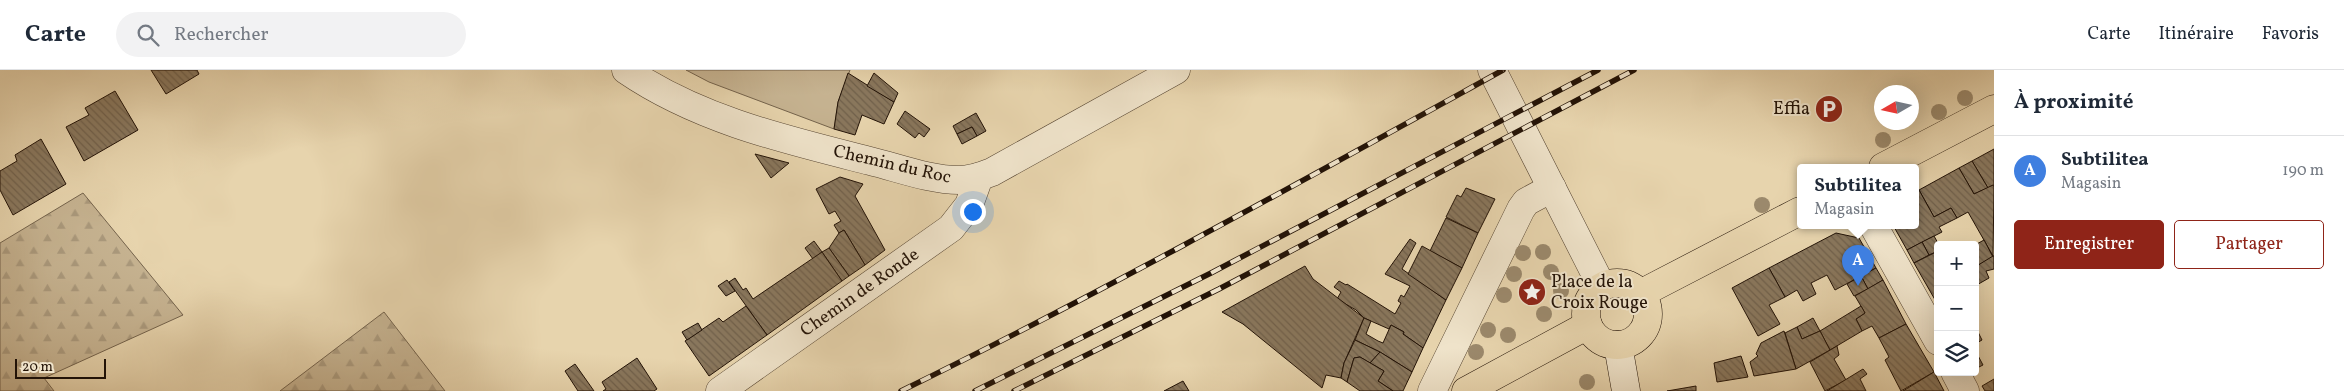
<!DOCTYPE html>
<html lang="fr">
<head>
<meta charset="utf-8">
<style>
	:root { --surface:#fff; --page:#f2f2f3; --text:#1f2937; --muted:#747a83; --line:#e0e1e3; --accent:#8f2418 }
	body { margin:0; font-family:Vollkorn,serif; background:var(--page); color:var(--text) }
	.controls { position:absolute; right:15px; bottom:15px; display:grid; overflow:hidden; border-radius:5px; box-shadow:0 5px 20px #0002 }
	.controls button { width:45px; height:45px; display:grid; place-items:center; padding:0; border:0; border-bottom:1px solid var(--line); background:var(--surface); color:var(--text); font:25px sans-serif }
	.compass { position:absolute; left:1874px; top:15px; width:45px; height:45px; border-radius:50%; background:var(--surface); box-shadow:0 5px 20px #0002; rotate:261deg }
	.scale { position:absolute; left:15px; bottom:12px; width:91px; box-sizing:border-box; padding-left:5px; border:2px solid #231307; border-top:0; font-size:14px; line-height:18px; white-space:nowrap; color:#231307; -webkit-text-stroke:4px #efe3ca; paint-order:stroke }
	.you { position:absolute; left:972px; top:141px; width:18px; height:18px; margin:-12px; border:4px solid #fff; border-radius:50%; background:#1a73e8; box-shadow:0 0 0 8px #1a73e833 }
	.badge { display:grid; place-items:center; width:32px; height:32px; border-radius:50%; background:var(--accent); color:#fff; font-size:16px; font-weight:700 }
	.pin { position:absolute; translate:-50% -41px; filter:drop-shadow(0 1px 2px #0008) }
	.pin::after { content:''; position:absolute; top:26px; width:18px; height:15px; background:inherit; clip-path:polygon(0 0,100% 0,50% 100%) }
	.popup { position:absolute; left:1797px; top:94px; width:122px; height:65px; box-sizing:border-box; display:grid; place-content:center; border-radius:5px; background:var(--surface); filter:drop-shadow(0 1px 4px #0005); font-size:16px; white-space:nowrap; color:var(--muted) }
	.popup b { font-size:19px; color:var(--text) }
	.popup::after { content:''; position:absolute; left:50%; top:100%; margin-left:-10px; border:10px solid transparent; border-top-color:var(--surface) }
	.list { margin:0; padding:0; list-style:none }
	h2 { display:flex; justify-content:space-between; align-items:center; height:65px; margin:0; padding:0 20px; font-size:21px }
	h2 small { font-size:16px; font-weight:400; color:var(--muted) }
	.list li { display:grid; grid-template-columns:32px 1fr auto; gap:15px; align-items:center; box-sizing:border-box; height:70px; padding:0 20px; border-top:1px solid var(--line) }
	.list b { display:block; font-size:19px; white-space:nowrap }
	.list p { margin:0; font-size:16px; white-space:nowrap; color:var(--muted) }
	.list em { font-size:16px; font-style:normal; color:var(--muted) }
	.actions { display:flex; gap:10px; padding:15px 20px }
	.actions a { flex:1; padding:11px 0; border:1px solid var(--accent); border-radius:5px; text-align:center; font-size:18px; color:var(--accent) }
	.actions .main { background:var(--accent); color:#fff }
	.icon { flex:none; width:28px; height:28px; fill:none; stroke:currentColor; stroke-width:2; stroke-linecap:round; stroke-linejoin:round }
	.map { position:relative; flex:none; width:1994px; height:321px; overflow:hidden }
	header { display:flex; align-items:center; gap:30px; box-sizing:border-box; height:70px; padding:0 25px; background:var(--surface); border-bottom:1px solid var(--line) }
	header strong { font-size:24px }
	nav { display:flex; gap:28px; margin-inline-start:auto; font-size:18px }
	.search { width:350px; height:45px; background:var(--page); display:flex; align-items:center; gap:12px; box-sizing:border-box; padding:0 18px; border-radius:28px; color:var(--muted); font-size:19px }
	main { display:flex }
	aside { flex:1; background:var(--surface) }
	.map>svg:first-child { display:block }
	.green { fill:#c6b391; stroke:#74634c }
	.forest { fill:url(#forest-firs); stroke:#74634c }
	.building { fill:url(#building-back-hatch); stroke:#231307 }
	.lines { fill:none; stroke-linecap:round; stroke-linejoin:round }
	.street-casing { stroke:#544330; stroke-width:29 }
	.secondary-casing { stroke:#231307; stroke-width:29 }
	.primary-casing { stroke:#231307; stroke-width:29 }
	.street { stroke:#efe3ca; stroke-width:28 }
	.secondary { stroke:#efe3ca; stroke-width:28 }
	.primary { stroke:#e7d4ad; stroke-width:28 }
	.rail-casing { stroke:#231307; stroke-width:5.5 }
	.rail { stroke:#efe3ca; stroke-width:4; stroke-dasharray:11; stroke-linecap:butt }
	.tree { fill:#9b896c }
	.labels { text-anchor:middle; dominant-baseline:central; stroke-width:4; stroke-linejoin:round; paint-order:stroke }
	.poi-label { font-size:18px; fill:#231307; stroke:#efe3ca; text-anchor:end }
	.street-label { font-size:18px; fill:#231307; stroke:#efe3ca }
</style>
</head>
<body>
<header>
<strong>Carte</strong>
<div class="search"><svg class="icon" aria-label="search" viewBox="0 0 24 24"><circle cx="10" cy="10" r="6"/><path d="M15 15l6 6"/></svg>Rechercher</div>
<nav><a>Carte</a><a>Itinéraire</a><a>Favoris</a></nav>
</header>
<main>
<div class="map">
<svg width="1994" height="321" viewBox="0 0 1994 321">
	<defs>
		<pattern id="forest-firs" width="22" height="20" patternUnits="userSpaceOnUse" patternTransform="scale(1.25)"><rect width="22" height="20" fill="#c6b391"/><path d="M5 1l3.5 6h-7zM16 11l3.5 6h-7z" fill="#aa997c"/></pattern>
		<pattern id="building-back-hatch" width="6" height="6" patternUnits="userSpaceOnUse" patternTransform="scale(1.25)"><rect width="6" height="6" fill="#89775d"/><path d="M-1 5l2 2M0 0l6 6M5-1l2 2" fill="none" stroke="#70604b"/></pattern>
	</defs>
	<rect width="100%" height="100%" fill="#e7d4ad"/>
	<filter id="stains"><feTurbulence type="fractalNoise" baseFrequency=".004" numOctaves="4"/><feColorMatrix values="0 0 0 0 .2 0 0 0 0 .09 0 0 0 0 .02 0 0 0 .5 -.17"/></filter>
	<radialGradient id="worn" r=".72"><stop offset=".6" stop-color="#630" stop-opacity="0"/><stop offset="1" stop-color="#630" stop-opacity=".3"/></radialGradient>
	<!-- green -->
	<polygon class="green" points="686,0 850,0 838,32 834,59 709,12"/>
	<!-- forest -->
	<g class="forest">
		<polygon points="83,123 183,245 44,308 54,321 0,321 0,173"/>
		<polygon points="384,242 445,321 280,321"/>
	</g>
	<!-- building -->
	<g class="building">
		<polygon points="151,0 197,0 199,4 166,24"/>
		<polygon points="848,3 894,32 884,54 862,45 855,65 834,59 838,32"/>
		<polygon points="874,3 898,23 894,32 867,16"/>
		<polygon points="115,21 138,60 84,91 66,57 89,45 85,38"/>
		<polygon points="905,41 930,59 924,67 919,63 915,68 897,54"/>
		<polygon points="976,43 986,61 977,66 972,57 957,64 953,56"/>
		<polygon points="972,57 977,66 962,74 957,64"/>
		<polygon points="41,69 66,114 13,145 0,120 0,101 17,91 15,85"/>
		<polygon points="1994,79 1994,115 1988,118 1972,91"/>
		<polygon points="755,84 789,93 771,108"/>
		<polygon points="1972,91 1988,118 1974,124 1959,98"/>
		<polygon points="1959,98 1974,124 1993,115 1994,117 1993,186 1968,142 1957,148 1951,138 1934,147 1919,120"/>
		<polygon points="840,107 863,114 855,126 885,180 865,195 844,160 839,163 834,155 841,151 835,141 829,144 816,119"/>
		<polygon points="1466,118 1495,129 1478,163 1446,147 1457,125 1461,127"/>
		<polygon points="1919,120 1934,147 1951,138 1957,148 1939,157 1942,162 1907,180 1893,155 1916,155 1916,121"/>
		<polygon points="1446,148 1478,163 1462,198 1430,181"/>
		<polygon points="844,160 865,195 849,206 829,178 839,163"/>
		<polygon points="1836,163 1859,168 1876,198 1835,220 1827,205 1811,213 1816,224 1803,231 1797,220 1785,227 1769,198"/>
		<polygon points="1934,166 1939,175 1938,181 1929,185 1922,172"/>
		<polygon points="1410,169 1416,173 1402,199 1446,230 1423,278 1403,264 1404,262 1391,255 1389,259 1364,248 1356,240 1337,229 1341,222 1334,217 1339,211 1346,215 1347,214 1395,244 1401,233 1398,231 1401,225 1404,227 1410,216 1385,204"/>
		<polygon points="1984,170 1993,187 1975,197 1975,175"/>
		<polygon points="814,171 822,182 813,189 805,178"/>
		<polygon points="1922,172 1929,185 1914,193 1907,180"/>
		<polygon points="1422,176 1462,198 1446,230 1408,204"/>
		<polygon points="829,178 849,206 842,211 822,182"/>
		<polygon points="1938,181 1938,235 1914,193"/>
		<polygon points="822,182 842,211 767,265 729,212 735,208 743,220 746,218 753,229"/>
		<polygon points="1993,186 1994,186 1994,199 1986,201 1989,208 1975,216 1975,197"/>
		<polygon points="1305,196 1313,209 1364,248 1344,293 1341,308 1326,305 1322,318 1243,254 1222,242"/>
		<polygon points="1769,198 1785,227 1769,235 1780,254 1758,266 1732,218"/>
		<polygon points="1876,198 1883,210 1868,219 1861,206"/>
		<polygon points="1861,206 1868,219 1854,226 1847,214"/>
		<polygon points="727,210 735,221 726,226 718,216"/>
		<polygon points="1883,210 1906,254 1879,268 1872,256 1862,261 1856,249 1865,243 1855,226"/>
		<polygon points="746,236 767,265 709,306 685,271 719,248 723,252"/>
		<polygon points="1861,236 1865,243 1856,249 1862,261 1830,280 1820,261"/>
		<polygon points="1364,248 1371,251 1366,264 1378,271 1383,273 1391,255 1404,262 1403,264 1423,278 1412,302 1380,282 1355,270"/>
		<polygon points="1813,248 1820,261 1802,269 1797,257"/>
		<polygon points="698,253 702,260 687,270 682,262"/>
		<polygon points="1906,254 1934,302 1901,321 1885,290 1889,287 1888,285 1879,268"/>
		<polygon points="1975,256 1982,270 1975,274"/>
		<polygon points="1797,257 1802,269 1820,261 1830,280 1796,299 1785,263"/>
		<polygon points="1784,261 1796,299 1754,306 1750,292 1758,286 1756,284 1761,273"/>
		<polygon points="1355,270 1380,282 1370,293 1360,287 1354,288 1347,312 1341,308 1344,293"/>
		<polygon points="1837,276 1839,285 1834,289 1846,310 1825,321 1810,292"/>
		<polygon points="1975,280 1983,295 1975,299"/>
		<polygon points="1380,282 1412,302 1403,321 1393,321 1378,311 1384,301 1370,293"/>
		<polygon points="1741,286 1748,307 1717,312 1714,293"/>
		<polygon points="1360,287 1384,301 1378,311 1393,321 1360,321 1347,312 1354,288"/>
		<polygon points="637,288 657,319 654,321 603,321 606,319 602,312"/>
		<polygon points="575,294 594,321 578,321 565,301"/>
		<polygon points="1863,299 1867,304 1860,309 1866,321 1827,321"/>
		<polygon points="1934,302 1944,321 1903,321"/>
		<polygon points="1994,309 1994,321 1985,321 1982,316"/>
		<polygon points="1183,311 1189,321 1164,321"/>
		<polygon points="1696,316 1696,321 1667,321"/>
	</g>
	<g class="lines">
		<defs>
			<g id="street">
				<path d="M626 0C699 50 787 70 870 91 899 98 930 110 959 110 970 110 982 106 992 102L1176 0"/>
				<polyline points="1492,0 1602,217"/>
				<polyline points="1873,155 1938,271"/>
				<polyline points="1955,302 1965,321"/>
				<polyline points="720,321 951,158 969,135 979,107"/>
				<polyline points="1432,321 1521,139 1526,132 1552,118"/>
			</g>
			<polyline id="secondary" points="1618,275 1626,321"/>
			<g id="primary">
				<polyline points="1883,97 1994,39"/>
				<circle cx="1617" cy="244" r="31"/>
				<polyline points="1640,224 1800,141"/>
				<polyline points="1466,321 1588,255"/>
			</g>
		</defs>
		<!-- street casing -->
		<use href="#street" class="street-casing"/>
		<!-- secondary casing -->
		<use href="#secondary" class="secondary-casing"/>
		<!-- primary casing -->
		<use href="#primary" class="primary-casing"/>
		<!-- street -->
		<use href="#street" class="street"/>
		<!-- secondary -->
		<use href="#secondary" class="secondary"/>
		<!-- primary -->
		<use href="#primary" class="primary"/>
		<defs>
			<g id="rail">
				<path d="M901 321C1105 221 1304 110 1503 0"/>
				<polyline points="975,321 1211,203 1598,0"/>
				<polyline points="1014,321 1219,219 1634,0"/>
			</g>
		</defs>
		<!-- rail casing -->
		<use href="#rail" class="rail-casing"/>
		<!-- rail -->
		<use href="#rail" class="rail"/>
	</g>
	<!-- trees -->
	<g class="tree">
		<circle cx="1965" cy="28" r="8"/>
		<circle cx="1939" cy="42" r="8"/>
		<circle cx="1883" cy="70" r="8"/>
		<circle cx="1762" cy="135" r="8"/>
		<circle cx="1543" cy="182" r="8"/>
		<circle cx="1523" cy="183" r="8"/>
		<circle cx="1551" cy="202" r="8"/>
		<circle cx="1514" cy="204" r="8"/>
		<circle cx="1534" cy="221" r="8"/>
		<circle cx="1561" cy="221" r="8"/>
		<circle cx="1504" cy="225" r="8"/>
		<circle cx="1544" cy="244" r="8"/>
		<circle cx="1488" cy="260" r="8"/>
		<circle cx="1508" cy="265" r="8"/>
		<circle cx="1476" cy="282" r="8"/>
		<circle cx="1587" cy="312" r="8"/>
	</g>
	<!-- icons -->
	<defs>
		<symbol id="parking-disc" viewBox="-11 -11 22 22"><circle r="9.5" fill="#8f2418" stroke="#efe3ca"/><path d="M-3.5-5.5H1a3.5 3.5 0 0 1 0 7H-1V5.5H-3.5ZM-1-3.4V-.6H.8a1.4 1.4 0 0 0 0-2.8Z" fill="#fff"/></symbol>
		<symbol id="sight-disc" viewBox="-11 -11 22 22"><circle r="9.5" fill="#8f2418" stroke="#efe3ca"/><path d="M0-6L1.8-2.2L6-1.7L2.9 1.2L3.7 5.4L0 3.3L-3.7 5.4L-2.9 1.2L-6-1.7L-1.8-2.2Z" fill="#fff"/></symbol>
	</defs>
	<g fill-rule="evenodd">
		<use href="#parking-disc" x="1813" y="23" width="32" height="32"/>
		<use href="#sight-disc" x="1516" y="206" width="32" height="32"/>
	</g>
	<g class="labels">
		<!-- poi labels -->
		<g class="poi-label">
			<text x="1810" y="39">Effia</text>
			<text x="1551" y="212" text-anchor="start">Place de la<tspan x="1551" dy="21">Croix Rouge</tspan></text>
		</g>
		<!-- street labels -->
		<g class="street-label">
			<text transform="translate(892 95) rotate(13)">Chemin du Roc</text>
			<text transform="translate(860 223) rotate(-35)">Chemin de Ronde</text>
		</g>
	</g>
	<rect width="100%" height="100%" filter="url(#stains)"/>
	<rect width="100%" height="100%" fill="url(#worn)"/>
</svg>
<div class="controls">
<button>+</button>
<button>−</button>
<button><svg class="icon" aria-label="layers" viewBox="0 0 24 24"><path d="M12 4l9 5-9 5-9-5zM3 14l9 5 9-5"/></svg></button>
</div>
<svg class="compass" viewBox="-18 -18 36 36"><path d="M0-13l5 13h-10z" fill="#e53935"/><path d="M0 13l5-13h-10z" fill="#747a83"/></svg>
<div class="scale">20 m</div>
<div class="you"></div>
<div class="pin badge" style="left:1858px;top:216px;background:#3f7fe0">A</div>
<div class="popup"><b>Subtilitea</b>Magasin</div>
</div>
<aside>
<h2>À proximité<small></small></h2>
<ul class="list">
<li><span class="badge" style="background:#3f7fe0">A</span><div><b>Subtilitea</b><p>Magasin</p></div><em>190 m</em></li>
</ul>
<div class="actions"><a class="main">Enregistrer</a><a>Partager</a></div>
</aside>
</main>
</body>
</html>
